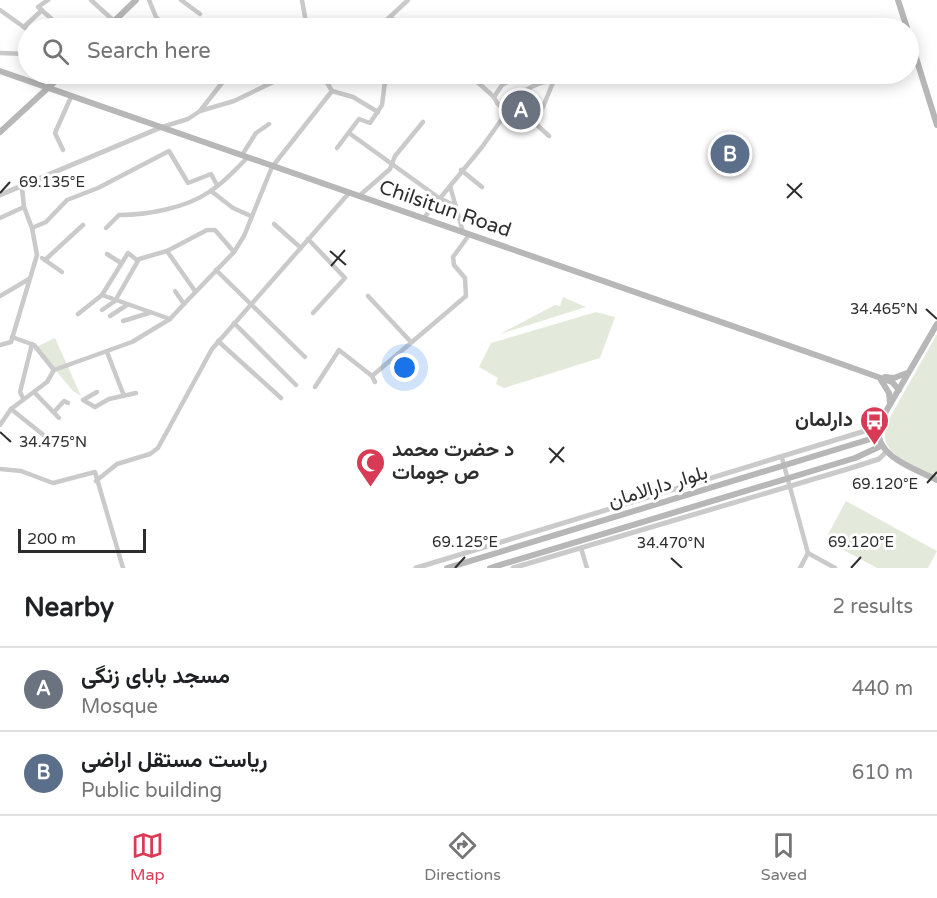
<!DOCTYPE html>
<html lang="en">
<head>
<meta charset="utf-8">
<style>
	:root { --surface:#fff; --page:#f6f6f6; --text:#202124; --muted:#757577; --line:#e0e0e0; --accent:#d93a56 }
	body { margin:0; font-family:"Varela Round",Vazirmatn,sans-serif; background:var(--page); color:var(--text) }
	.scale { position:absolute; left:18px; bottom:15px; width:128px; box-sizing:border-box; padding-left:6px; border:3px solid #2d2d2d; border-top:0; font-size:16px; line-height:21px; white-space:nowrap; color:#2d2d2d; -webkit-text-stroke:4px #fff; paint-order:stroke }
	.you { position:absolute; left:405px; top:368px; width:21px; height:21px; margin:-15px; border:4px solid #fff; border-radius:50%; background:#1a73e8; box-shadow:0 0 0 9px #1a73e833 }
	.badge { display:grid; place-items:center; width:39px; height:39px; border-radius:50%; background:var(--accent); color:#fff; font-size:20px; font-weight:700 }
	.pin { position:absolute; translate:-50% -50%; border:3px solid #fff; box-shadow:0 2px 6px #0006 }
	.list { margin:0; padding:0; list-style:none }
	h2 { display:flex; justify-content:space-between; align-items:center; height:78px; margin:0; padding:0 24px; font-size:26px }
	h2 small { font-size:20px; font-weight:400; color:var(--muted) }
	.list li { display:grid; grid-template-columns:39px 1fr auto; gap:18px; align-items:center; box-sizing:border-box; height:84px; padding:0 24px; border-top:2px solid var(--line) }
	.list b { display:block; font-size:22px; white-space:nowrap }
	.list p { margin:0; font-size:20px; white-space:nowrap; color:var(--muted) }
	.list em { font-size:20px; font-style:normal; color:var(--muted) }
	.icon { flex:none; width:33px; height:33px; fill:none; stroke:currentColor; stroke-width:2; stroke-linecap:round; stroke-linejoin:round }
	.map { position:relative; flex:none; width:937px; height:568px; overflow:hidden }
	.search { position:absolute; background:var(--surface); box-shadow:0 3px 15px #0003; left:18px; right:18px; top:18px; height:66px; display:flex; align-items:center; gap:15px; box-sizing:border-box; padding:0 21px; border-radius:33px; color:var(--muted); font-size:22px }
	.sheet { height:246px; background:var(--surface) }
	nav { display:flex; justify-content:space-around; align-items:center; box-sizing:border-box; height:84px; border-top:2px solid var(--line); background:var(--surface); font-size:16px; color:var(--muted) }
	nav a { display:grid; justify-items:center; gap:3px }
	nav .on { color:var(--accent) }
	.map>svg:first-child { display:block }
	.green { fill:#e4eadb }
	.lines { fill:none; stroke-linecap:round; stroke-linejoin:round }
	.minor { stroke:#cacaca; stroke-width:4.5 }
	.tertiary { stroke:#cacaca; stroke-width:5 }
	.secondary { stroke:#b7b7b7; stroke-width:6 }
	.ticks { fill:none; stroke:#2d2d2d; stroke-width:2 }
	.labels { text-anchor:middle; dominant-baseline:central; stroke-width:6; stroke-linejoin:round; paint-order:stroke }
	.street-label { font-size:20px; fill:#2d2d2d; stroke:#fff }
	.poi-label { font-size:20px; font-weight:bold; fill:#2d2d2d; stroke:#fff; text-anchor:end }
	.ticks-label { font-size:15px; text-anchor:middle; fill:#2d2d2d; stroke:#fff; stroke-width:6; stroke-linejoin:round; paint-order:stroke }
</style>
</head>
<body>
<div class="map">
<svg width="937" height="568" viewBox="0 0 937 568">
	<rect width="100%" height="100%" fill="#fff"/>
	<!-- green -->
	<g class="green">
		<polygon points="563,297 586,307 500,334 555,305 560,306"/>
		<polygon points="596,312 615,317 600,358 504,388 496,384 498,378 479,367 491,343"/>
		<path d="M937 334V478C923 470 892 459 886 442 883 435 887 426 889 419Z"/>
		<polygon points="55,338 81,396 73,391 36,347"/>
		<polygon points="846,501 937,551 928,568 877,568 825,540"/>
	</g>
	<g class="lines">
		<!-- minor -->
		<g class="minor">
			<polyline points="48,0 38,7 62,28"/>
			<polyline points="91,0 114,21"/>
			<polyline points="149,0 156,17 163,24"/>
			<polyline points="181,0 200,14"/>
			<polyline points="302,0 307,28"/>
			<polyline points="0,10 28,30"/>
			<polyline points="390,17 403,28"/>
			<polyline points="24,27 42,10"/>
			<polyline points="378,28 408,0"/>
			<polyline points="0,53 28,54"/>
			<polyline points="322,74 332,91 353,97 378,112"/>
			<path d="M521 74 502 85 494 97 497 103 507 112C513 94 536 82 554 80"/>
			<polyline points="473,78 494,97"/>
			<polyline points="200,111 229,74"/>
			<polyline points="536,124 554,80"/>
			<polyline points="162,127 188,119 200,111 234,101 290,74"/>
			<polyline points="349,133 439,198 456,206"/>
			<polyline points="337,148 359,119 370,123 382,105 386,74"/>
			<polyline points="63,150 55,133 71,97"/>
			<polyline points="242,155 256,133 269,124"/>
			<polyline points="461,170 482,187"/>
			<polyline points="450,186 463,232"/>
			<polyline points="211,191 233,208 251,216"/>
			<polyline points="359,196 390,169 395,156 423,122"/>
			<polyline points="0,218 24,207"/>
			<polyline points="423,219 482,147 507,112 536,124 549,136"/>
			<polyline points="274,224 301,248"/>
			<polyline points="32,228 46,222 67,200 98,188 169,151 188,183 211,174 217,185"/>
			<path d="M106 228 119 215C147 215 186 208 209 192 224 183 235 170 247 158"/>
			<polyline points="308,239 345,278 313,313"/>
			<polyline points="167,251 195,291"/>
			<polyline points="107,254 121,263"/>
			<polyline points="42,258 62,272"/>
			<polyline points="45,260 83,225"/>
			<polyline points="216,270 305,357"/>
			<polyline points="175,291 184,304"/>
			<polyline points="102,295 170,319"/>
			<polyline points="0,296 29,279"/>
			<polyline points="368,296 411,342"/>
			<polyline points="102,310 115,301 139,259 167,251 207,230 215,230 234,252"/>
			<polyline points="78,314 102,295 128,253 137,260"/>
			<polyline points="110,316 127,305"/>
			<polyline points="123,321 149,313"/>
			<polyline points="234,323 296,385"/>
			<polyline points="12,337 34,345 54,370"/>
			<polyline points="218,341 281,398"/>
			<polyline points="0,345 11,342 37,255 32,228 24,207 22,188"/>
			<polyline points="107,352 124,396"/>
			<polyline points="372,376 466,296 465,278 454,265 453,257 469,235"/>
			<polyline points="315,387 339,350 372,376 375,382"/>
			<polyline points="97,392 83,400 95,407 109,399 136,393"/>
			<polyline points="35,393 59,418"/>
			<polyline points="23,398 20,392 32,344"/>
			<polyline points="11,409 51,441"/>
			<polyline points="54,412 64,401 68,403"/>
			<polyline points="0,425 11,409 47,382 54,370 132,342 170,319 184,304 234,252 244,236 272,167 332,91"/>
			<polyline points="782,458 808,553"/>
			<polyline points="0,469 21,471 53,483 95,472 123,568"/>
			<polyline points="96,481 117,464 150,454 158,448 212,349 349,193"/>
			<polyline points="581,548 587,568"/>
			<polyline points="808,553 835,568"/>
			<polyline points="800,568 808,553"/>
		</g>
		<!-- tertiary -->
		<g class="tertiary">
			<polyline points="0,195 162,127"/>
			<polyline points="416,568 878,427"/>
			<polyline points="513,568 851,468 879,459 886,452"/>
		</g>
		<!-- secondary -->
		<g class="secondary">
			<polyline points="898,0 907,28"/>
			<polyline points="107,28 136,0"/>
			<polyline points="908,32 937,125"/>
			<polyline points="0,71 833,361 892,382 899,390"/>
			<polyline points="0,132 63,74"/>
			<path d="M937 324 878 425C874 457 914 468 937 480"/>
			<polyline points="885,377 894,378 907,373"/>
			<polyline points="881,380 889,393 890,403"/>
			<polyline points="447,568 877,437"/>
			<polyline points="490,568 855,458 881,446"/>
		</g>
	</g>
	<!-- ticks -->
	<path class="ticks" d="M787 184 802 198M0 193 10 182M787 198 802 183M330 251 346 265M331 266 345 250M926 309 937 319M0 432 11 442M549 448 564 462M550 463 564 447M927 483 937 472M671 558 682 568M455 568 465 557M851 568 861 557"/>
	<!-- icons -->
	<defs>
		<symbol id="bus-pin" viewBox="-11 -11 22 30"><path d="M0 17L-7.5 6A9.5 9.5 0 1 1 7.5 6Z" fill="#d93a56" stroke="#fff"/><path d="M-5-6H5V4H4V6H2V4H-2V6H-4V4H-5ZM-3.5-4V0h7V-4ZM-3.5 1.2v1.5H-2V1.2ZM2 1.2v1.5H3.5V1.2Z" fill="#fff"/></symbol>
		<symbol id="mosque-pin" viewBox="-11 -11 22 30"><path d="M0 17L-7.5 6A9.5 9.5 0 1 1 7.5 6Z" fill="#d93a56" stroke="#fff"/><path d="M3.5-4.9A6 6 0 1 0 3.5 4.9A5 5 0 1 1 3.5-4.9Z" fill="#fff"/></symbol>
	</defs>
	<g fill-rule="evenodd">
		<use href="#bus-pin" x="858" y="404" width="33" height="45"/>
		<use href="#mosque-pin" x="354" y="446" width="33" height="45"/>
	</g>
	<g class="labels">
		<!-- street labels -->
		<g class="street-label">
			<text transform="translate(445 209) rotate(19)">Chilsitun Road</text>
			<text transform="translate(658 487) rotate(-17)">بلوار دارالامان</text>
		</g>
		<!-- poi labels -->
		<g class="poi-label">
			<text x="853" y="420">دارلمان</text>
			<text x="392" y="450" text-anchor="start">د حضرت محمد<tspan x="392" dy="23">ص جومات</tspan></text>
		</g>
	</g>
	<g class="ticks-label">
		<text x="52" y="187">69.135°E</text>
		<text x="884" y="314">34.465°N</text>
		<text x="53" y="447">34.475°N</text>
		<text x="885" y="489">69.120°E</text>
		<text x="465" y="547">69.125°E</text>
		<text x="861" y="547">69.120°E</text>
		<text x="671" y="548">34.470°N</text>
	</g>
</svg>
<div class="scale">200 m</div>
<div class="you"></div>
<div class="pin badge" style="left:521px;top:110px;background:#6b7280">A</div>
<div class="pin badge" style="left:730px;top:154px;background:#5c6f8a">B</div>
<div class="search"><svg class="icon" aria-label="search" viewBox="0 0 24 24"><circle cx="10" cy="10" r="6"/><path d="M15 15l6 6"/></svg>Search here</div>
</div>
<section class="sheet">
<h2>Nearby<small>2 results</small></h2>
<ul class="list">
<li><span class="badge" style="background:#6b7280">A</span><div><b>مسجد بابای زنگی</b><p>Mosque</p></div><em>440 m</em></li>
<li><span class="badge" style="background:#5c6f8a">B</span><div><b>ریاست مستقل اراضی</b><p>Public building</p></div><em>610 m</em></li>
</ul>
</section>
<nav>
<a class="on"><svg class="icon" aria-label="map" viewBox="0 0 24 24"><path d="M3 6l6-2 6 2 6-2v14l-6 2-6-2-6 2zM9 4v14M15 6v14"/></svg>Map</a>
<a><svg class="icon" aria-label="directions" viewBox="0 0 24 24"><path d="M12 3l9 9-9 9-9-9zM9 14v-3h6M13 9l2 2-2 2"/></svg>Directions</a>
<a><svg class="icon" aria-label="saved" viewBox="0 0 24 24"><path d="M7 4h10v16l-5-4-5 4z"/></svg>Saved</a>
</nav>
</body>
</html>
